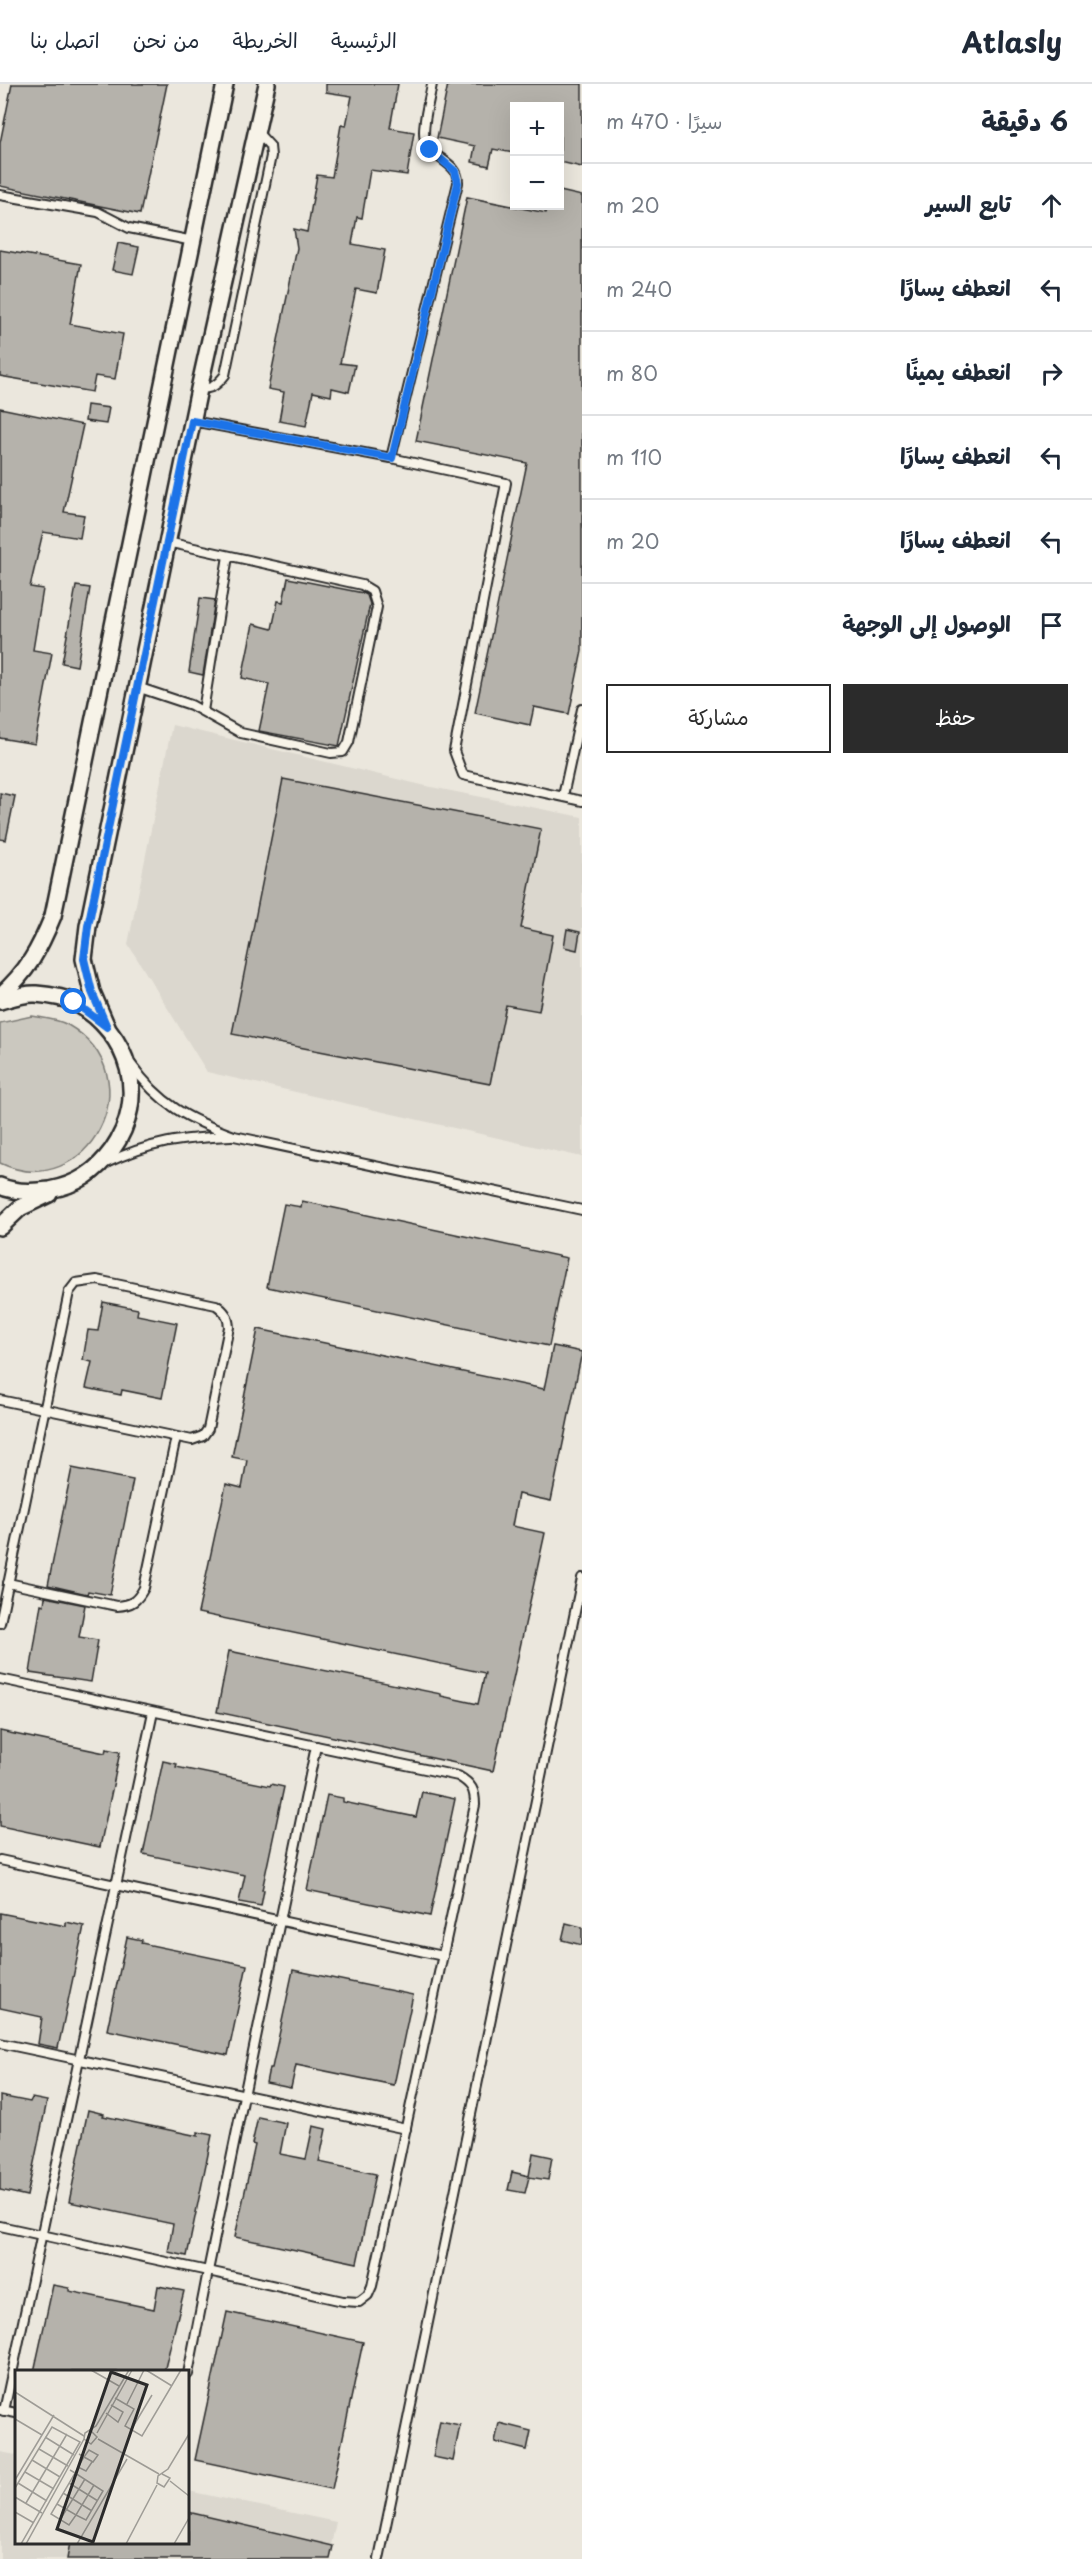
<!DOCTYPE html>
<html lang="ar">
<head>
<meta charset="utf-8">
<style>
	:root { --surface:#fff; --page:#f2f2f3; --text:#1f2937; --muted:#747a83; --line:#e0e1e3; --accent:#2b2b2b }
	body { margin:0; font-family:"Playpen Sans","Playpen Sans Arabic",sans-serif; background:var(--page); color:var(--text); direction:rtl }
	.controls { position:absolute; right:18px; top:18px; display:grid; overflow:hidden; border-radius:0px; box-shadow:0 6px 24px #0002 }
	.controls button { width:54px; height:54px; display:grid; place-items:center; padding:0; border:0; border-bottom:2px solid var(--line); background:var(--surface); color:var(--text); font:30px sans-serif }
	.stop { position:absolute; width:18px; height:18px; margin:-14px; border:4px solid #1a73e8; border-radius:50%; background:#fff }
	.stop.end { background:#1a73e8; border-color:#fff; box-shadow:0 2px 6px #0008 }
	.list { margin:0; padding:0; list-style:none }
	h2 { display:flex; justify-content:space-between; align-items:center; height:78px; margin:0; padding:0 24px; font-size:26px }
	h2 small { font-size:20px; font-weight:400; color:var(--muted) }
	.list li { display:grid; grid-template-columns:39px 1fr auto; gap:18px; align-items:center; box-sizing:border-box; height:84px; padding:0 24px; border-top:2px solid var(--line) }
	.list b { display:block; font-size:22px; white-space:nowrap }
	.list em { font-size:20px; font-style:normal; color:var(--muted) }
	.actions { display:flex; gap:12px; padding:18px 24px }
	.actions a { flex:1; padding:14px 0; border:2px solid var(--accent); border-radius:0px; text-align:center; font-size:21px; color:var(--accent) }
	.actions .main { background:var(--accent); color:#fff }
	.icon { flex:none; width:33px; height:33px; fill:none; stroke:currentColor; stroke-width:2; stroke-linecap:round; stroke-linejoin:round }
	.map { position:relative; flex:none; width:582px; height:2475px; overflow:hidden; direction:ltr }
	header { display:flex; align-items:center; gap:36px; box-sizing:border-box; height:84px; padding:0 30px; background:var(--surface); border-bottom:2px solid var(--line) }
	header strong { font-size:28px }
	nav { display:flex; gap:33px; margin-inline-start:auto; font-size:21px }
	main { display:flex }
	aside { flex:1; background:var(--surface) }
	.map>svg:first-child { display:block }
	.built { fill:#dbd7ce }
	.green { fill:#cbc8bf; stroke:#7b7a75; stroke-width:1.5 }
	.building { fill:#b5b2ab; stroke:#2b2b2b; stroke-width:1.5 }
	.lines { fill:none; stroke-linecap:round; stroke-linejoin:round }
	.lane-casing { stroke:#2b2b2b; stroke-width:12 }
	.street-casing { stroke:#2b2b2b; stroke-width:20 }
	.lane { stroke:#f7f3e8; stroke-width:8 }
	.street { stroke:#f7f3e8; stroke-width:15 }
	.route { stroke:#1a73e8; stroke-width:8 }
	.inset-road { fill:none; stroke:#9e9c96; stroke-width:1.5 }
	.view { fill:#2b2b2b; fill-opacity:0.15; stroke:#2b2b2b; stroke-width:3 }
	.inset-edge { fill:none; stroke:#2b2b2b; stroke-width:3 }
</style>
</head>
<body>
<header>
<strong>Atlasly</strong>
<nav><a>الرئيسية</a><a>الخريطة</a><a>من نحن</a><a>اتصل بنا</a></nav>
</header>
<main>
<aside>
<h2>6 دقيقة<small>سيرًا · 470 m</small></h2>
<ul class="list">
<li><svg class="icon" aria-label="ahead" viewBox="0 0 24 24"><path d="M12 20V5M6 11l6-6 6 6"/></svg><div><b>تابع السير</b></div><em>20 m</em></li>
<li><svg class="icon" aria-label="left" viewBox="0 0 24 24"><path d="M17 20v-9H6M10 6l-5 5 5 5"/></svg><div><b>انعطف يسارًا</b></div><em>240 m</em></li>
<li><svg class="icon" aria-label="right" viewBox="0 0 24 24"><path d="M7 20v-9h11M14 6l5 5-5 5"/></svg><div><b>انعطف يمينًا</b></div><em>80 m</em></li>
<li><svg class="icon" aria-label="left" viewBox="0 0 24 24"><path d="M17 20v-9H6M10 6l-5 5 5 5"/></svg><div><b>انعطف يسارًا</b></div><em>110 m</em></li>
<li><svg class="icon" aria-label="left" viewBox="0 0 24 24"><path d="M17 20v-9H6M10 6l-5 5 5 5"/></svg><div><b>انعطف يسارًا</b></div><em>20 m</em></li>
<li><svg class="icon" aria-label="arrive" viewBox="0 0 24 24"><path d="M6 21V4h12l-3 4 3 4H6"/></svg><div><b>الوصول إلى الوجهة</b></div></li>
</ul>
<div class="actions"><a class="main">حفظ</a><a>مشاركة</a></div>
</aside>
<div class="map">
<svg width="582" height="2475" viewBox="0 0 582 2475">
	<rect width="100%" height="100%" fill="#ebe7dd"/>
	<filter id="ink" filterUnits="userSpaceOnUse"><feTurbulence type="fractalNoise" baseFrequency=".0167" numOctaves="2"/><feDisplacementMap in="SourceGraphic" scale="12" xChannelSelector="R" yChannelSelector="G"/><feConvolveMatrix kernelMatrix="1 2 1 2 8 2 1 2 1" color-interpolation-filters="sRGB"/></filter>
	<g filter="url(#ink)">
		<!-- built -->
		<g class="built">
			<polygon points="172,641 426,702 582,733 582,1073 207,988 128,860"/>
			<polygon points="0,2368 16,2371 16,2458 188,2458 188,2407 336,2438 328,2475 0,2475"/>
		</g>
		<!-- green -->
		<path class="green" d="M32 932C43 934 58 935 68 941 156 992 87 1121 0 1079V939Z"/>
		<!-- building -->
		<g class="building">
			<polygon points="12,0 167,0 140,130 0,102 0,59"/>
			<polygon points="326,0 398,0 390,44 414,48 407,91 370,86 362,134 357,133 352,160 385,166 377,209 356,205 340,279 355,281 349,308 332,304 331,312 313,308 306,342 279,337 284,308 268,305 297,164 294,145 307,148 317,91 332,93 341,41 346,42 352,12 326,8"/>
			<polygon points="448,0 582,0 582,83 560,78 560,22 514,22 514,69 493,65 489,82 472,78 475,62 437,54"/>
			<polygon points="560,107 582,112 582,567 569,630 534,623 530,641 475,629 527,379 416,357 467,113 546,129 548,122 560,122"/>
			<polygon points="118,159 139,163 133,190 112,186"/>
			<polygon points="0,166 81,180 70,240 123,250 115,295 95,292 92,308 0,292"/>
			<polygon points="87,321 109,324 106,340 85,337"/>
			<polygon points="0,324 83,341 64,428 84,431 80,454 43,448 30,503 43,505 33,566 52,569 35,660 0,654"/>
			<polygon points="288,494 363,509 367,511 370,520 339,662 259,647 269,600 242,594 253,540 272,545 278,517 283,518"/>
			<polygon points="76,502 90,504 77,582 62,579"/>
			<polygon points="200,514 215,516 203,591 189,588"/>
			<polygon points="283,695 541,745 521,844 553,851 539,927 506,921 490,1000 232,950"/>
			<polygon points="0,709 15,712 6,756 0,755"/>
			<polygon points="567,845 580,848 577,866 564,863"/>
			<polygon points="302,1117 567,1174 549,1262 267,1203 284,1120 301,1123"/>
			<polygon points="103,1218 138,1225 137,1231 177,1239 162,1314 122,1306 121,1311 86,1304 92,1278 83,1276 88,1246 98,1247"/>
			<polygon points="258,1245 544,1305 553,1262 582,1268 551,1417 518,1410 512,1442 545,1449 493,1687 217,1628 229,1567 441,1610 441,1612 478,1620 485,1589 198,1529 226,1400 242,1404 247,1376 232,1373"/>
			<polygon points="72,1384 133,1396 110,1511 88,1507 87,1510 48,1501"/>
			<polygon points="45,1513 85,1521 79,1553 98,1556 91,1598 30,1589 41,1520 44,1521"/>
			<polygon points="0,1647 105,1669 106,1665 120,1668 100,1763 0,1742"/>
			<polygon points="163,1677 177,1680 176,1683 270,1702 271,1700 284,1703 262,1806 264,1806 261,1822 239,1818 245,1791 143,1770"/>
			<polygon points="422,1708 455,1715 430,1832 307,1806 327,1711 343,1714 343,1718 416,1733"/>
			<polygon points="0,1829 66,1842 66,1838 84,1842 58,1964 38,1960 42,1933 0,1924"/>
			<polygon points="566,1839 582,1843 582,1861 562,1856"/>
			<polygon points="127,1853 142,1856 141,1859 247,1881 228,1971 107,1946"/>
			<polygon points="293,1886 413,1911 394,2001 296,1981 291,2004 266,1999 269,1984 272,1984"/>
			<polygon points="0,2012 30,2018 32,2014 47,2017 27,2112 0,2106"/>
			<polygon points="88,2026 104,2030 103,2032 198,2052 198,2048 212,2051 187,2172 168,2168 173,2140 69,2118"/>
			<polygon points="258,2033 286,2039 280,2070 306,2075 313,2042 326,2045 319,2078 376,2090 357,2179 235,2153 255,2061 252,2060"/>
			<polygon points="533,2069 552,2073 548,2096 529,2093 525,2109 508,2106 512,2088 529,2092"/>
			<polygon points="53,2201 69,2204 69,2207 154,2225 158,2202 184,2207 164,2288 34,2288"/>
			<polygon points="227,2228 363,2258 332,2405 195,2376"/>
			<polygon points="440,2337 460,2341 453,2377 433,2373"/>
			<polygon points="499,2339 531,2347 527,2366 495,2358"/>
			<polygon points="188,2428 333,2462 330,2475 67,2475 70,2458 188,2458"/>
		</g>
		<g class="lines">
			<defs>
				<g id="lane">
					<polyline points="0,111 98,128 129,144 193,157"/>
					<path d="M199 305C212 305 217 301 225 291L271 72 270 62 258 49"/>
					<polyline points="192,337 391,374 506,399 454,667 463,691 582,717"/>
					<path d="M391 374 458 99C459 77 430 75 425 56 421 43 430 14 432 0"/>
					<polyline points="137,603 191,621 241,649 331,669 343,668 349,658 377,523 372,507 362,501 167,458"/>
					<polyline points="203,627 228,472"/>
					<polyline points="563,712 582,625"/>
					<path d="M131 980C160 1021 188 1035 234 1052L582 1126"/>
					<path d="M106 1079C151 1058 181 1054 231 1052"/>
					<path d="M0 1316 192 1356 203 1352 208 1345 229 1243C228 1232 225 1227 216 1221L97 1196 76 1199 69 1208 0 1539"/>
					<path d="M8 1499 117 1522C132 1521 137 1517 144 1504L176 1353"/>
					<path d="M0 1595 458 1692C472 1700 475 1706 475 1721L372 2202 368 2211 359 2218 343 2217 208 2187 188 2290"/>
					<polyline points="0,1776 443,1872"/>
					<polyline points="0,1959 406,2045"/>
					<polyline points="0,2142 208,2187 316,1662"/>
					<polyline points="1,2326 16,2329"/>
					<polyline points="4,2327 153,1628"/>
					<polyline points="379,2475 582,1494"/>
				</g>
				<g id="street">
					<path d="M0 912C28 887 39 866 53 832L225 0"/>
					<path d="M0 917C11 914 25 909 36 910 47 911 66 914 76 919 130 950 149 1014 112 1066 96 1088 77 1101 49 1106 34 1108 15 1109 0 1102"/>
					<polyline points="107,943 92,908 84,875 88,842 199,305 267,0"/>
					<polyline points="0,1143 20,1124 49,1110"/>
				</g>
			</defs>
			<!-- lane casing -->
			<use href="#lane" class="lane-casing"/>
			<!-- street casing -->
			<use href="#street" class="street-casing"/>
			<!-- lane -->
			<use href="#lane" class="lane"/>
			<!-- street -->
			<use href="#street" class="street"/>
		</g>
	</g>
	<g class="lines" filter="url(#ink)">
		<!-- route -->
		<polyline class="route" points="74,918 107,943 92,908 84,875 88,842 192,337 392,374 458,99 455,87 430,66"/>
	</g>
	<!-- overview -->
	<g transform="translate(15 2286)">
		<rect width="174" height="174" fill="#ebe7dd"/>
		<path class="inset-road" d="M76 0 104 16M131 0 157 16M0 22 69 66M100 28 119 39 110 56 127 66 166 0M112 34 129 0M91 43 103 52 108 42 96 35M0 49 27 65M75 60 82 67 76 74 69 69 70 63 81 56 114 0M116 60 137 25M82 63 117 0M30 67 59 85M83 69 144 104M24 79 53 96M17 90 45 107M63 97 71 101 77 92M55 100 60 103 69 87 74 80 83 85 78 92 69 87 64 84M10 102 39 119M60 103 88 121 71 150 61 145 54 155 36 144ZM147 104 155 108 149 117 142 113 143 106 153 99 174 64M0 110 39 45M155 111 174 126M3 113 32 131M54 113 83 131M0 118 37 57 65 72 6 174M48 123 77 141M0 127 27 143M11 133 52 64M42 134 61 145 79 115M0 142 19 153M45 150 70 109M11 174 69 69M62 174 112 89M111 174 142 115M159 174 174 148"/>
		<path class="view" d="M96 2 132 15 78 172 42 159Z"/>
		<rect width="174" height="174" class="inset-edge"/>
	</g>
</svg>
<div class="controls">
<button>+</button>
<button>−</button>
</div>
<div class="stop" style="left:74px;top:918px"></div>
<div class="stop end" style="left:430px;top:66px"></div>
</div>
</main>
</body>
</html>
